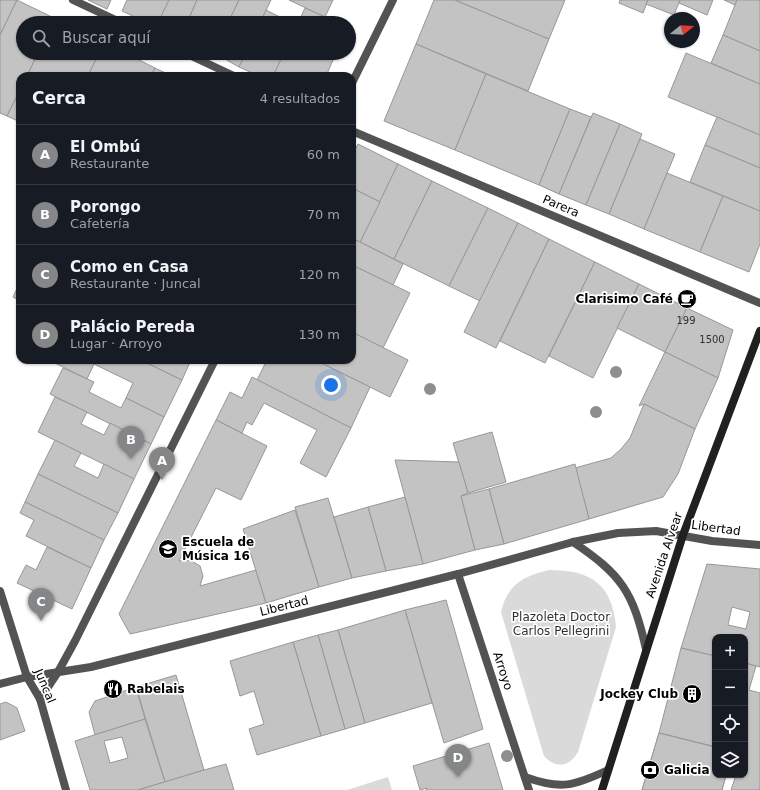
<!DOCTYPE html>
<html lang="es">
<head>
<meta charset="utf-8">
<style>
	:root { --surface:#171b24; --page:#20242c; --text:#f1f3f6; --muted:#9ea1a6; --line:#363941; --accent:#858687 }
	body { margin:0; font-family:"DejaVu Sans",sans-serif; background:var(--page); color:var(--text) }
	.controls { position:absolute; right:12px; bottom:12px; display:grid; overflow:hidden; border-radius:8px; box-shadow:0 1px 3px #0004 }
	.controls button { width:36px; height:36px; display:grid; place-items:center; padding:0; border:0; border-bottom:1px solid var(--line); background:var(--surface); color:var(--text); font:20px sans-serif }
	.compass { position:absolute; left:664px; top:12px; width:36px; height:36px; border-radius:50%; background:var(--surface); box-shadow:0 1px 3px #0004; rotate:72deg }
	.you { position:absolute; left:331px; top:385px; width:14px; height:14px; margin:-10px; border:3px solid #fff; border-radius:50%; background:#1a73e8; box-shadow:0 0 0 6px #1a73e833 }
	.badge { display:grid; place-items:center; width:26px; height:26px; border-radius:50%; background:var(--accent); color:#fff; font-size:13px; font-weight:700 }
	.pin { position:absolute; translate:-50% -33px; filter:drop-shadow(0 1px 2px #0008) }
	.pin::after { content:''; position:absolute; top:21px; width:14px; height:12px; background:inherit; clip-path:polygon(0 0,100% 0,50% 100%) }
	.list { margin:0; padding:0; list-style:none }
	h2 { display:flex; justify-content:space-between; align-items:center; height:52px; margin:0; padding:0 16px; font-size:17px }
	h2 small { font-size:13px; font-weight:400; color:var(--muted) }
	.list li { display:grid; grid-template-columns:26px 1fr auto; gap:12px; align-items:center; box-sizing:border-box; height:60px; padding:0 16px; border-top:1px solid var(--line) }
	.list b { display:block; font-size:15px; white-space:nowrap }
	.list p { margin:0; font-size:13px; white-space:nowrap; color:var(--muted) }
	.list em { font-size:13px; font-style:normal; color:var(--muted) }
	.icon { flex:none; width:22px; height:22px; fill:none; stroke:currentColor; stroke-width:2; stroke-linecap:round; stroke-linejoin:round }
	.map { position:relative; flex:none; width:760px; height:790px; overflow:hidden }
	.search { position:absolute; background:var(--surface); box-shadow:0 1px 3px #0004; left:16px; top:16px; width:340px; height:44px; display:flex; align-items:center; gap:10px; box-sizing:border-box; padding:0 14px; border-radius:22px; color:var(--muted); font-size:15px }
	.panel { position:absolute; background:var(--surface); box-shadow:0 1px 3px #0004; left:16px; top:72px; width:340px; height:292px; border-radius:12px }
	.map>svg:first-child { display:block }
	.green { fill:#dadada }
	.building { fill:#c3c3c3; stroke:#979797; fill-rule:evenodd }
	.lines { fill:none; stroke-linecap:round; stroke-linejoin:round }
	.street { stroke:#535353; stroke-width:8 }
	.secondary { stroke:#202020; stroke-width:8 }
	.tree { fill:#8e8e8e }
	.labels { text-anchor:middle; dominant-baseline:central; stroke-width:3.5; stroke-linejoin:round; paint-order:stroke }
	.number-label { font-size:10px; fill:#313131 }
	.street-label { font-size:12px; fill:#000; stroke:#fff }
	.poi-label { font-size:12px; font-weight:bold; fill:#000; stroke:#fff; text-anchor:start }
	.park-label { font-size:12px; fill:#313131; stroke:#fff }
</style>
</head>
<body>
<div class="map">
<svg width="760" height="790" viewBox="0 0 760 790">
	<rect width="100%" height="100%" fill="#fff"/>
	<!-- green -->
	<g class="green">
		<path d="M549 570C591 570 612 584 616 627L578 752C569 767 556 769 544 756L501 612C507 585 523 576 549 570Z"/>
		<polygon points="388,777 392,790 347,790"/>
	</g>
	<!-- building -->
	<g class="building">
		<polygon points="0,0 17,0 0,35"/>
		<polygon points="17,0 54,18 52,23 23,23 23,53 38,53 27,76 20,76 20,90 7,116 0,113 0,35"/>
		<polygon points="88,0 111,0 107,9"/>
		<polygon points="127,0 169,0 158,23 148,23 122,11"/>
		<polygon points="169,0 197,0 187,23 158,23"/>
		<polygon points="197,0 239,0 228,23 187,23"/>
		<polygon points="239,0 271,0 260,23 228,23"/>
		<polygon points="289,0 333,0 325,17"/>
		<polygon points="434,0 455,0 549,39 528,91 416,44"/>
		<polygon points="455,0 565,0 549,39"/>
		<polygon points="620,0 648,0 643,13 619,3"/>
		<polygon points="648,0 680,0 674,15 646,4"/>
		<polygon points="680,0 713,0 707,15 679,3"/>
		<polygon points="724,0 737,0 735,5"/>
		<polygon points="737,0 760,0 760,51 723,35"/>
		<polygon points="305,8 325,17 338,23 298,23"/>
		<polygon points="266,10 292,23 260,23"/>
		<polygon points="54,18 63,23 52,23"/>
		<polygon points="723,35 760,51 760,84 711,63"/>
		<polygon points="416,44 486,74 455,150 384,121"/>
		<polygon points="38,53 99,53 88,76 27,76"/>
		<polygon points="99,53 125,53 155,68 151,76 88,76"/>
		<polygon points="214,53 246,53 239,67"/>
		<polygon points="246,53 284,53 273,76 259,76 239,67"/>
		<polygon points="284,53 336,53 326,76 273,76"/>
		<polygon points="686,53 760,84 760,135 668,97"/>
		<polygon points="155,68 172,76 151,76"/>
		<polygon points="486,74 570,109 539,185 455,150"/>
		<polygon points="20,90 20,122 7,116"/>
		<polygon points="570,109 591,117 559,194 539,185"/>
		<polygon points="593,113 620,124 586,205 559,194"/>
		<polygon points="717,117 760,135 760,168 705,145"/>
		<polygon points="620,124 642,134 609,214 586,205"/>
		<polygon points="640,139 675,154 644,229 609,214"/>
		<polygon points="358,144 398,164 380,202 352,188 352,155"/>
		<polygon points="705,145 760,168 760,211 690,182"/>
		<polygon points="398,164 432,181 394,259 360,242"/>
		<polygon points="667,173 723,196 700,252 644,229"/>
		<polygon points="432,181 488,208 449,286 394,259"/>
		<polygon points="352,188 380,202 360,242 352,238"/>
		<polygon points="723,196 760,211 760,244 749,272 700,252"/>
		<polygon points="488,208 518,223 480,301 449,286"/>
		<polygon points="518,223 549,239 496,348 464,332"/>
		<polygon points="352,238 403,264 393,285 352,265"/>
		<polygon points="549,239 595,262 545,363 500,341"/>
		<polygon points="595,262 639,284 593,378 549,356"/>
		<polygon points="352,265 410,293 383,348 352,332"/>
		<polygon points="19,284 20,285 20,301 13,297"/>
		<polygon points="639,284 687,308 665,352 617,328"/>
		<polygon points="687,308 733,330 718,378 665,352"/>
		<polygon points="352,332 408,360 390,397 315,360 352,360"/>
		<polygon points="665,352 718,378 695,429 644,404 639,406"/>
		<polygon points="54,360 141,360 182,380 164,417 126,398 133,383 94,364 87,379 53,362"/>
		<polygon points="141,360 191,360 182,380"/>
		<polygon points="267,360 315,360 370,387 351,428 257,380"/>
		<polygon points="63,368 94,382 89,392 121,408 126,398 164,417 151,444 50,394"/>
		<polygon points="252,377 351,428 326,477 300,463 317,430 264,403 252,425 247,422 242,433 216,420 230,392 242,398"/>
		<polygon points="55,397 87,412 81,424 104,435 110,423 151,444 134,479 38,432"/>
		<polygon points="644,404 695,429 678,474 663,497 589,519 575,468 611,458 621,449 630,438"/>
		<polygon points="216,420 267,446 241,500 216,488 179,561 190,560 200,566 203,576 200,586 256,570 266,603 130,634 119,614"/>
		<polygon points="492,432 506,482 468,493 453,443"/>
		<polygon points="55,440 81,453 74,466 98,478 104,464 134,479 118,513 38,474"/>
		<polygon points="395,460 459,462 468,493 461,496 475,550 423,564"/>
		<polygon points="575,464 589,519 504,544 489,489"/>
		<polygon points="38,474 118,513 104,540 25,502"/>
		<polygon points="489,489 504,544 475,550 461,496"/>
		<polygon points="405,497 423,564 386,571 368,507"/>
		<polygon points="328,498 352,578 319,587 295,507"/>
		<polygon points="25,502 104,540 91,568 26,536 34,520 20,513"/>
		<polygon points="368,507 386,571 352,578 334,517"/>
		<polygon points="295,510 319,587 266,603 243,529"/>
		<polygon points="47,547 91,568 72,609 17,583 26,565 36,570"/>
		<path d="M707 564 760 569V667L745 663V637H715V656L681 648ZM732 607 750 612 746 629 728 625Z"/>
		<polygon points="446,600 483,729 444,743 405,610"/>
		<polygon points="405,610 432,703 365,723 338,630"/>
		<polygon points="338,630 365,723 345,729 318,635"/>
		<polygon points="318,635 345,729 321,736 293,642"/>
		<polygon points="293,642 321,736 257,755 249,729 264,724 254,691 240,696 230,661"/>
		<polygon points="681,648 715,656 715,736 712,746 659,733"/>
		<polygon points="745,663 756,666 749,690 760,693 760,790 731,790 736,775 745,775"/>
		<polygon points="176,675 204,770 165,782 136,687"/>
		<polygon points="136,687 145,719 95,735 89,712 95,701"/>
		<polygon points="6,702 17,708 25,731 0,740 0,704"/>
		<path d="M145 719 165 782 138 790H90L75 741ZM122 737 128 758 110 763 104 741Z"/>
		<polygon points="659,733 715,747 715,775 726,775 722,790 694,790 698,776 679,770 673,789 680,790 642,790"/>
		<polygon points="659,733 715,747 715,775 726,775 722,790 642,790"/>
		<polygon points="489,743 503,790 426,790 427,788 420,790 413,766"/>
		<polygon points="226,764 234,790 138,790 204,770"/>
	</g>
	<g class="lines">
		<!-- street -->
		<g class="street">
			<polyline points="73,0 122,23"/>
			<polyline points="185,53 234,76"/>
			<polyline points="352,83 393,0"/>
			<polyline points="352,131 760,303"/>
			<path d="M573 542C622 575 633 592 646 649"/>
			<polyline points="458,574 529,790"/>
			<polyline points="0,591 27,677 40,699 66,790"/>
			<polyline points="0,684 27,677 91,667 458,574 573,542 618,533 656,531 712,541 760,545"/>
			<polyline points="40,699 58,672 75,641 215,360"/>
			<path d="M525 777C561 790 574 786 608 770"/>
		</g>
		<!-- secondary -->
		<polyline class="secondary" points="602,790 683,535 760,331"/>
	</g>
	<!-- trees -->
	<g class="tree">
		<circle cx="616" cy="372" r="6"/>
		<circle cx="430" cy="389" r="6"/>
		<circle cx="596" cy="412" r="6"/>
		<circle cx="507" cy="756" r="6"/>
	</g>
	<!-- icons -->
	<defs>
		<symbol id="cafe-disc" viewBox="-11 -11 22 22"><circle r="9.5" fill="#000" stroke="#fff"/><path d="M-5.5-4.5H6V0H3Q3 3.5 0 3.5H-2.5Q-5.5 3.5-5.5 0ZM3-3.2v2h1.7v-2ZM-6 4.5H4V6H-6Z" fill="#fff"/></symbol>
		<symbol id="school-disc" viewBox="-11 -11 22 22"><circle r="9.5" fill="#000" stroke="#fff"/><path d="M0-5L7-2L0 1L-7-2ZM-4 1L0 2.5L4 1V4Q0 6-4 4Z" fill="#fff"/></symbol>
		<symbol id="restaurant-disc" viewBox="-11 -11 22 22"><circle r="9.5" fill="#000" stroke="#fff"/><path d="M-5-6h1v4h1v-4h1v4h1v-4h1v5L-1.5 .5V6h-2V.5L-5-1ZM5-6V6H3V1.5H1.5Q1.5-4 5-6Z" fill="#fff"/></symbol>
		<symbol id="building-disc" viewBox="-11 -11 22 22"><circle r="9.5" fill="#000" stroke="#fff"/><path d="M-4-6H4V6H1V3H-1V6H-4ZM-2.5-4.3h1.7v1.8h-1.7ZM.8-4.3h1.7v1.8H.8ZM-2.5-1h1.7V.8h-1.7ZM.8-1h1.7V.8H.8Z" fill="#fff"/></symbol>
		<symbol id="bank-disc" viewBox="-11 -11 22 22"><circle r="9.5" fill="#000" stroke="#fff"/><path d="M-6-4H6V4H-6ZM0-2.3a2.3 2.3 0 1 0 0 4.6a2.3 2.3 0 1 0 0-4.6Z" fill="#fff"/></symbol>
	</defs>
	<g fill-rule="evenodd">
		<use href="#cafe-disc" x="676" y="288" width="22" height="22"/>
		<use href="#school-disc" x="157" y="538" width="22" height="22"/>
		<use href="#restaurant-disc" x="102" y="678" width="22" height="22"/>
		<use href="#building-disc" x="681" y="683" width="22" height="22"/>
		<use href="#bank-disc" x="639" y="759" width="22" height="22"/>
	</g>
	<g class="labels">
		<!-- number labels -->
		<g class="number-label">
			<text x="686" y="320">199</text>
			<text x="712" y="339">1500</text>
		</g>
		<!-- street labels -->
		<g class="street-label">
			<text transform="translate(561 206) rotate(23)">Parera</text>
			<text transform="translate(716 528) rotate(8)">Libertad</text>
			<text transform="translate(664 555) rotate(-71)">Avenida Alvear</text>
			<text transform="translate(284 606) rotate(-14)">Libertad</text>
			<text transform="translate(503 671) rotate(72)">Arroyo</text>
			<text transform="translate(45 686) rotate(67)">Juncal</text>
		</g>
		<!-- poi labels -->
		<g class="poi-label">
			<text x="673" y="299" text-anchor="end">Clarisimo Café</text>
			<text x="182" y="542">Escuela de<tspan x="182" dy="14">Música 16</tspan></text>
			<text x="127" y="689">Rabelais</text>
			<text x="678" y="694" text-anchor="end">Jockey Club</text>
			<text x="664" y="770">Galicia</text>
		</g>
		<!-- park labels -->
		<g class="park-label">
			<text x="561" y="617">Plazoleta Doctor<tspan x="561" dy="14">Carlos Pellegrini</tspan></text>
		</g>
	</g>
</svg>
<div class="controls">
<button>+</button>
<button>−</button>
<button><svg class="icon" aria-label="locate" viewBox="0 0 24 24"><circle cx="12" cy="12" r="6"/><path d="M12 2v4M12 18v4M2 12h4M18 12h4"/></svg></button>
<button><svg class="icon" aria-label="layers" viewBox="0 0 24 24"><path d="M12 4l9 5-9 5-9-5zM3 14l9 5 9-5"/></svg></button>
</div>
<svg class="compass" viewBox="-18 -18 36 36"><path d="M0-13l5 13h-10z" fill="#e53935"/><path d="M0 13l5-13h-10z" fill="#9ea1a6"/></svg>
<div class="you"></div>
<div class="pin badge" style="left:162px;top:480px">A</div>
<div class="pin badge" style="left:131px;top:459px">B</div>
<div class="pin badge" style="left:41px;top:621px">C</div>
<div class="pin badge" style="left:458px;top:777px">D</div>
<div class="search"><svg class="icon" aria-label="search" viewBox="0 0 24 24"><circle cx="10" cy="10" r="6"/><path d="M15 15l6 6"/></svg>Buscar aquí</div>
<section class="panel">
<h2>Cerca<small>4 resultados</small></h2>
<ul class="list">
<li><span class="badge">A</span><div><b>El Ombú</b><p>Restaurante</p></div><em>60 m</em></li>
<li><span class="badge">B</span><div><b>Porongo</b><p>Cafetería</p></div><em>70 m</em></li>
<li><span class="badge">C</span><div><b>Como en Casa</b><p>Restaurante · Juncal</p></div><em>120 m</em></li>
<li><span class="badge">D</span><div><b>Palácio Pereda</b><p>Lugar · Arroyo</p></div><em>130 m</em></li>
</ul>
</section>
</div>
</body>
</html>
